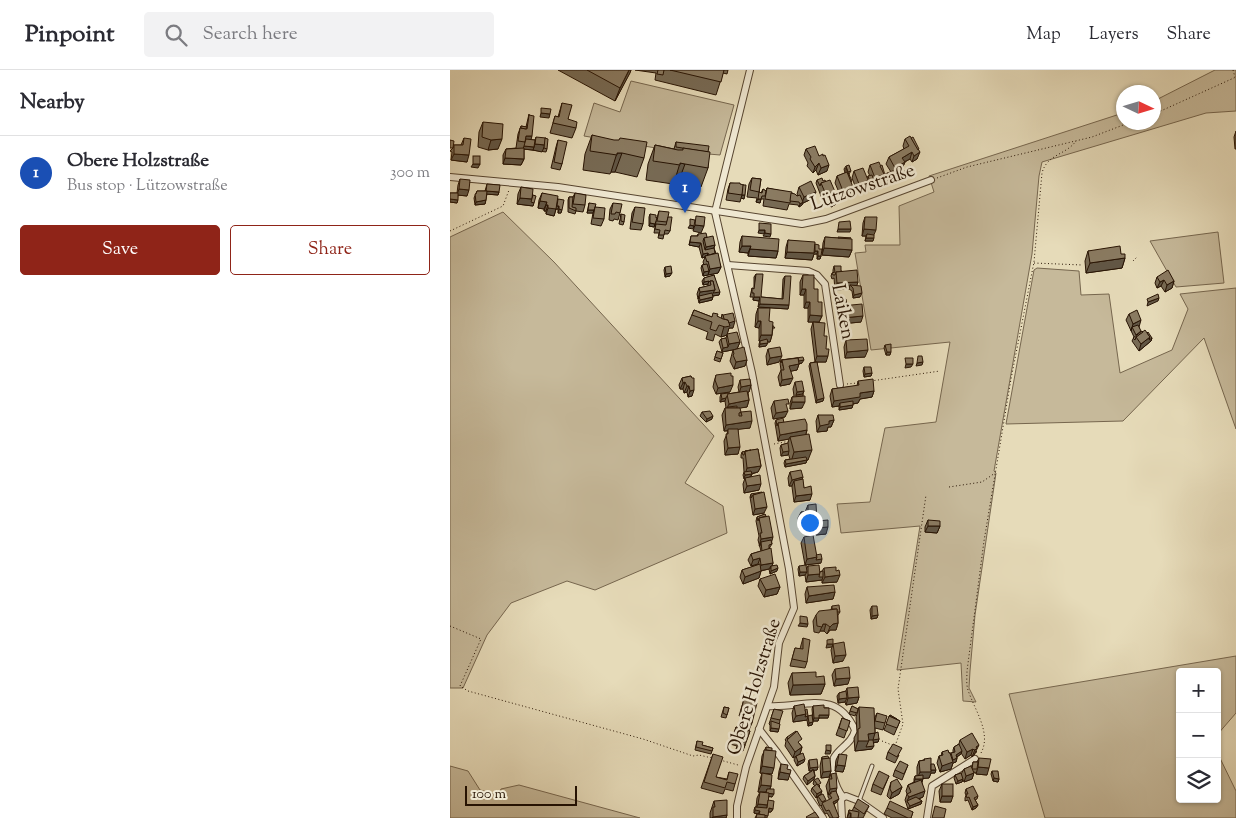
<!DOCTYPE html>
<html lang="en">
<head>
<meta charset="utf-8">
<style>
	:root { --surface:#fff; --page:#f2f2f3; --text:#2b2b33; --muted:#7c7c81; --line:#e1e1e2; --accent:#8f2418 }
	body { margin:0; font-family:"Sorts Mill Goudy",serif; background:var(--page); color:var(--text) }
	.controls { position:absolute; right:15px; bottom:15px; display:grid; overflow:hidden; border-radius:5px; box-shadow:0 1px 4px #0004 }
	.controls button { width:45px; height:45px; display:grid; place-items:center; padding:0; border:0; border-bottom:1px solid var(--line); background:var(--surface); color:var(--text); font:25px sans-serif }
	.compass { position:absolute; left:666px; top:15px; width:45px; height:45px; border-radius:50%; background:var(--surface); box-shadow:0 1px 4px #0004; rotate:94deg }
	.scale { position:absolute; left:15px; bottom:12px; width:112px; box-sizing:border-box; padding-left:5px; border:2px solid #271303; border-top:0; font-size:14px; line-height:18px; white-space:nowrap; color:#271303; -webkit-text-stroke:4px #efe8d2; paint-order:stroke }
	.you { position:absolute; left:359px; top:452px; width:18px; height:18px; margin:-12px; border:4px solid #fff; border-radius:50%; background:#1a73e8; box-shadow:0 0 0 8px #1a73e833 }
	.badge { display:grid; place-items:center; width:32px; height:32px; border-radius:50%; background:var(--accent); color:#fff; font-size:16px; font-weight:700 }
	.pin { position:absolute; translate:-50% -41px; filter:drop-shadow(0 1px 2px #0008) }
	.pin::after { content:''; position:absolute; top:26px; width:18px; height:15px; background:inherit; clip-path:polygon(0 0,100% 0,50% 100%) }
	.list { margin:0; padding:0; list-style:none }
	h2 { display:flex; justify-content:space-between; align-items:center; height:65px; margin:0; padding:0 20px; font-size:21px }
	h2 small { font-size:16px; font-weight:400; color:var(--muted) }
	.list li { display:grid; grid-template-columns:32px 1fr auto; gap:15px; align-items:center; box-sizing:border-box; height:75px; padding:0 20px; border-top:1px solid var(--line) }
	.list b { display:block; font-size:19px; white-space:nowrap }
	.list p { margin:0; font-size:16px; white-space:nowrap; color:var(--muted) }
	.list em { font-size:16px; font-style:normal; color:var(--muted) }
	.actions { display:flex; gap:10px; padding:15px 20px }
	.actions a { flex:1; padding:11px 0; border:1px solid var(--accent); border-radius:5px; text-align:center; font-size:18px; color:var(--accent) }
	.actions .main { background:var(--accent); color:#fff }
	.icon { flex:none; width:28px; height:28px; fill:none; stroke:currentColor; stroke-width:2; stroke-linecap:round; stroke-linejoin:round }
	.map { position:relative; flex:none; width:786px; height:748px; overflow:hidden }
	header { display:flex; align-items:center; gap:30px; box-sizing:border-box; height:70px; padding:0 25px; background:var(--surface); border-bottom:1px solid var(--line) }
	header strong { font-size:24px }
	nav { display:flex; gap:28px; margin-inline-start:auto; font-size:18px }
	.search { width:350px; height:45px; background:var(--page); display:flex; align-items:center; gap:12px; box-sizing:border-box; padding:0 18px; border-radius:5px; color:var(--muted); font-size:19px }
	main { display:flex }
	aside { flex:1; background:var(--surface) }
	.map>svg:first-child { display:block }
	.green { fill:#c6b99a; stroke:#76664e }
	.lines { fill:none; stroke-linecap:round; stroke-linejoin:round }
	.lane-casing { stroke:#574530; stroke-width:5 }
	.street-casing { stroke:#574530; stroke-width:8 }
	.path { stroke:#271303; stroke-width:1; stroke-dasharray:1 2.5; stroke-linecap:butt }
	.lane { stroke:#efe8d2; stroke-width:3 }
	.street { stroke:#efe8d2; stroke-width:6 }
	.wall { fill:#776a54; stroke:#271303 }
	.shaded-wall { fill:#615645; stroke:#271303 }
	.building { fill:#8a7b62; stroke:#271303 }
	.labels { text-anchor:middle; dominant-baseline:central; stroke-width:5; stroke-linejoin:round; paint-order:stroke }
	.street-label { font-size:19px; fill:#271303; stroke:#efe8d2 }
</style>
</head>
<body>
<header>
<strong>Pinpoint</strong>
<div class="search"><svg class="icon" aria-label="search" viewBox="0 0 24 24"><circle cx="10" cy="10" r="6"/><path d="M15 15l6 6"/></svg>Search here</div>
<nav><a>Map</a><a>Layers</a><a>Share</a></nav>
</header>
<main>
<aside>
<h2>Nearby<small></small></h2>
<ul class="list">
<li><span class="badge" style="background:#1a4fb4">1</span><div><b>Obere Holzstraße</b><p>Bus stop · Lützowstraße</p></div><em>300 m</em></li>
</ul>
<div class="actions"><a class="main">Save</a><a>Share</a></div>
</aside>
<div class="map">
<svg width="786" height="748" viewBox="0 0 786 748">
	<rect width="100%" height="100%" fill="#e6dbb9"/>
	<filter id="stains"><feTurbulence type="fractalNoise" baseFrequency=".004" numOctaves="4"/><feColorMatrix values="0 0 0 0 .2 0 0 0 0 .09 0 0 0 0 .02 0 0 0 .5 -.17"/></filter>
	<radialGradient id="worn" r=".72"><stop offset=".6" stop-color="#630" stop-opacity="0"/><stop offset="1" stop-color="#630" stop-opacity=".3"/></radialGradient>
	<!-- green -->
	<g class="green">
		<polygon points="765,0 786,0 786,41 756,43 592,92 589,106 582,184 544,401 546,403 525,545 520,601 519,618 526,632 513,631 511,593 447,600 470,456 391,463 387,434 420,432 435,358 486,352 500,272 421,280 405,183 416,182 415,175 450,175 449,136 484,122 479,106 673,43 674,52 704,52 704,31"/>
		<polygon points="181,11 284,35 270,85 224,81 134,66 144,33 170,42"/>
		<polygon points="53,142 104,192 264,366 235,413 273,436 277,463 145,520 117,511 61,533 37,565 13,618 0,618 0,167"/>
		<polygon points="768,162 774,213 726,217 700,171"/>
		<polygon points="587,198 629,201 631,225 659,224 670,303 722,280 738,239 730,224 786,218 786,359 754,268 673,351 556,354 584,200"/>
		<polygon points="786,586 786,643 767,665 767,602 730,602 730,729 767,729 767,682 786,721 786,748 595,748 559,624"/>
		<polygon points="0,696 18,701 30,720 48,725 51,719 69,715 190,748 0,748"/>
	</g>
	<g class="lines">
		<defs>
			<polyline id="lane" points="409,731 422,696"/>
			<g id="street">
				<polyline points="0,107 108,117 352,154 376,149 481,110"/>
				<polyline points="278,195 358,201 367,205 375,214 390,315"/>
				<path d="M318 636C352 639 386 617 405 660 401 679 376 680 383 705 385 713 388 721 393 727"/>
				<polyline points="309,659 327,682 373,748"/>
				<polyline points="287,748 287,736 296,697 324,617 329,573 344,538 339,499 302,303 265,142 300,0"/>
				<polyline points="392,748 391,729 396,726 409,731 433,748"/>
				<polyline points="477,748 482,716 525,689"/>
			</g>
		</defs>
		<!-- lane casing -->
		<use href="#lane" class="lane-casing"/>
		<!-- street casing -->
		<use href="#street" class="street-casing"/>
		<!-- path -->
		<g class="path">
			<polyline points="783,0 785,7"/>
			<polyline points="704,44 786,7"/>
			<polyline points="487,108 517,97 642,67 681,52"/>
			<polyline points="0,161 53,136 59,120"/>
			<polyline points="683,191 687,187"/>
			<polyline points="584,193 632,195"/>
			<polyline points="421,311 490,301"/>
			<polyline points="397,314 407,313"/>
			<polyline points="324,374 340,371"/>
			<polyline points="499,417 532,412 545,403"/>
			<polyline points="0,556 31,569 10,616 18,621 193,669 243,686 249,685 262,688"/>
			<polyline points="432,671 442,675"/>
			<polyline points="445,676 453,654 448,619 476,425"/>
			<path d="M531 683C542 663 524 639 518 620 516 614 517 607 517 601L534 471 561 309 584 192 592 103C597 84 616 85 626 71"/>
			<polyline points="270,690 288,695"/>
		</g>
		<!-- lane -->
		<use href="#lane" class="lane"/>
		<!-- street -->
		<use href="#street" class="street"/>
	</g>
	<!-- wall -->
	<g class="wall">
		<polygon points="108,0 181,0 165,31"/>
		<polygon points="185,0 278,0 277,4 273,3 266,25 205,10 206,3"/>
		<polygon points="112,33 118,49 126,58 122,68 100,63 105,46 108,47"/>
		<polygon points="79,44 81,70 85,70 86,67 97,79 96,82 74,79 74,89 71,95 53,94 53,85 56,79 66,78 68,64 71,56 76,57"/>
		<polygon points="33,52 48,79 38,80 28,77 29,62"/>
		<polygon points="786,61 786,79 785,79 784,67"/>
		<polygon points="142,65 194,88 187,107 165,102 161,102 160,104 133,100 135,84"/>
		<polygon points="14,68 17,92 1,90 2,82 0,81 3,78 4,75 11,75"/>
		<polygon points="455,69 469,81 467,89 462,92 460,89 455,92 452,99 446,103 446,110 437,114 434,108 432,109 432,111 419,116 418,112 416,117 407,121 402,108 404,101 417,108 418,106 420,106 418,102 420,95 435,104 441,102 436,94 439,87 454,79 453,76"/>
		<polygon points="108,70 112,94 110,100 101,98 106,77"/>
		<polygon points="226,72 258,82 258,98 251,117 228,113 224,113 223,114 196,110 198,94 205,75 224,79"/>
		<polygon points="356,79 369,86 377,101 368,105 366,100 363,103 357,96 358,93 354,85"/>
		<polygon points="396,96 401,101 399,104 401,113 400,124 391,127 385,113 387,106 395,103 394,99"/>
		<polygon points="456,99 462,105 456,107 454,102"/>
		<polygon points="302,108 311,109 309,122 311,123 313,119 316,121 317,118 341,123 347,126 348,126 347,124 349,117 364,128 353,133 352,135 349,137 348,135 339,134 337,140 313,136 314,129 311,129 310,133 306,132 307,128 297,127 299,114"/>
		<polygon points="10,109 17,126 8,125 7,133 0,132 0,123 7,123 8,115"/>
		<polygon points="367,110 373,111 386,124 385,127 386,134 381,137 379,135 376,136 374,134 366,113"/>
		<polygon points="280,113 290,114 294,129 291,128 290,132 276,130 278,119"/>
		<polygon points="37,114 49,122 48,125 37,124 35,134 25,135 24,128 27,121 35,121"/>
		<polygon points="71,117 83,125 83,136 67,134 68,124"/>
		<polygon points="92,123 108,129 111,143 108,143 108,139 106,139 104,146 96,144 96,141 94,141 94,139 88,138 89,130"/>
		<polygon points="125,123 135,135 133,142 126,141 125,144 118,142 118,130 119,127 123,127"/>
		<polygon points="139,133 146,137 154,149 151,156 141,154 143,143 137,143"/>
		<polygon points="163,133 170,143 168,150 164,149 163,151 159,150 160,139"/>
		<polygon points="185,137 193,154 191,160 180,159 182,143"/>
		<polygon points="209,141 218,147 220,161 218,164 214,164 213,169 208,168 209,163 204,163 206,151 204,157 199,156 199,147 200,144 207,148"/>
		<polygon points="171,144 174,152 173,155 169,154"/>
		<polygon points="415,147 423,171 415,171 416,166 412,166 413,153"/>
		<polygon points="248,164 257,167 265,175 264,178 271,197 268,203 253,206 251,198 252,195 254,195 253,192 255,187 252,188 249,177 239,175 241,166 247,166"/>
		<polygon points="292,166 328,181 326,188 298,186 298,183 289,182 290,172"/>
		<polygon points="375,167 387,168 402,180 399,187 372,185 373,173"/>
		<polygon points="338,170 365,176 369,179 371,186 370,189 367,189 367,184 364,184 362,190 335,188 336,177"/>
		<polygon points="638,181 671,184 675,188 672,198 636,203 635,191"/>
		<polygon points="384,196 408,212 406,216 410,227 403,228 402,221 399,219 385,220 384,208 382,209 381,206 382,203 383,203 383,200"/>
		<polygon points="215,197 220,206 215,207 214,200"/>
		<polygon points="306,204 311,227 332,229 333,209 335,206 338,239 308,237 309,231 303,230 303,227 300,227 302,218 304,219 304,207"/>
		<polygon points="264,205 269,225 263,226 262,230 249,233 247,224 249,218 258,216 258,214 253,215 252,211 254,208"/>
		<polygon points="353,205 364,219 372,246 369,252 358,252 358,238 354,238 354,225 350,225 350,212"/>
		<polygon points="707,207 724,211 722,218 715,222 711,216 707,218 705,213"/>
		<polygon points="390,230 397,236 411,252 390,254 389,243 389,233"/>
		<polygon points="308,238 325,258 323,258 322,265 320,272 317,272 316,276 309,277 309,274 310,271 309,271 309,258 305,257 306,244"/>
		<polygon points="244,240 262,247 267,246 271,249 272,244 283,258 279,258 277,264 290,272 287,279 272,282 269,272 271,269 276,268 277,265 271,267 265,264 263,271 256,269 258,262 238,254"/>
		<polygon points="679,244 689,257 690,263 697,263 702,268 701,271 689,281 682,271 684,267 676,250"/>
		<polygon points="363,252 374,266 376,292 367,292 373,331 366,333 359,296 360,293 365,292 361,259"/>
		<polygon points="396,270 415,287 395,288 394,277"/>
		<polygon points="435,275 440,285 436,285 434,278"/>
		<polygon points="318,279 329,292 317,295 316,286"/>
		<polygon points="283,280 297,290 295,296 284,299 280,291"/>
		<polygon points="267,281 273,283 270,292 264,290"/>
		<polygon points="331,290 352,293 349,294 347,300 341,301 340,314 330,316 328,307 331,300 330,293"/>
		<polygon points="414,297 422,303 421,306 414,307 413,301"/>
		<polygon points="266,305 280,322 266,324 263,317 264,312"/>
		<polygon points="241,306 242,326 238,327 237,322 234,323 233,319 230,319 229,315 232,308"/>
		<polygon points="290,310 301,315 299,322 298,322 299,330 297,337 288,338 300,358 288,359 288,384 275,385 274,371 278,361 274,361 272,345 275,338 276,338 275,331 270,332 270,327 271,324 278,324 289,322 288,317"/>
		<polygon points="408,311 424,321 422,327 410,329 408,333 403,334 402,338 389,340 389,336 382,337 380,326 382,319 407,316"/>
		<polygon points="345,312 354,321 353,324 352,338 340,339 340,333 342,327 344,326 343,319"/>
		<polygon points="324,331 337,339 335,347 323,349 321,338"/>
		<polygon points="252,342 262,349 256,352 250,346"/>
		<polygon points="368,345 384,350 381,357 378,357 377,361 367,362 366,351"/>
		<polygon points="326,350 357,360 356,364 358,390 357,390 356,393 335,397 334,393 335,390 340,389 338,383 338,385 331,386 330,378 331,375 338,373 339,369 328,371 325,353"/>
		<polygon points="308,379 311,396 308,402 302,404 301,407 309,420 294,423 293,414 295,408 294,409 293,405 294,402 293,388 291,388 291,385 292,382"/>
		<polygon points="340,402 353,407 352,409 354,418 360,430 344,432 342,417 342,416 339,416 338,408"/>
		<polygon points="312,423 314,443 303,445 300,427 301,424"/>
		<polygon points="358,435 365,456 349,459 348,448 351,442 355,442"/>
		<polygon points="315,444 322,474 320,477 319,478 323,493 322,496 327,501 320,504 319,499 311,501 309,508 293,514 290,507 292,500 308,495 308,494 301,496 298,490 301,484 311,481 308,470 309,466 306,451 307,447"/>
		<polygon points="478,450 490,456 487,463 475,462 475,457"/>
		<polygon points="367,451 376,464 366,465 365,457"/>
		<polygon points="354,467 366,485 371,493 355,495 351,473"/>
		<polygon points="349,496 356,499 358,496 370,502 372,501 374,498 387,512 372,513 372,510 356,512 355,505 349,506 348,499"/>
		<polygon points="310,509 330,517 327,524 314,527 308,516"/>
		<polygon points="357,517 385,522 383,529 356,533 355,524"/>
		<polygon points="382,536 390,542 388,545 388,553 386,560 380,560 377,564 374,561 370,561 369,563 364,562 363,551 366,545 381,540"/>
		<polygon points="422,536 428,545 427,548 421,549 420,540"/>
		<polygon points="353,568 357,592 355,598 340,596 345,578 350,579 351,575"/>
		<polygon points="383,574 393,591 383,593 381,580"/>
		<polygon points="385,599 398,614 384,616 382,605"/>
		<polygon points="342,603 366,607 375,614 371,624 340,625 338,613"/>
		<polygon points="397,618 409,627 407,633 396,635 395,632 388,633 387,626 389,623 396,621"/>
		<polygon points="295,626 301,631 302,653 299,660 290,657 293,647 289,646"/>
		<polygon points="344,636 355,640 358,646 363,650 362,639 363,636 374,638 378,648 369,648 368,651 363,651 362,655 358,656 357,650 343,652 342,643"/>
		<polygon points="402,636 408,639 405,646 399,644"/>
		<polygon points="274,637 279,638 276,648 271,647"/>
		<polygon points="409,637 424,649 427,643 435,653 433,660 425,658 425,663 429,669 428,672 423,673 422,679 405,681 404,668 407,662 406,647"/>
		<polygon points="324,639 330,650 328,662 320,661 320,655 319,654"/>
		<polygon points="440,645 450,651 444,665 434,660"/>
		<polygon points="392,648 400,651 394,668 386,665"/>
		<polygon points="286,657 300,661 293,681 286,679 287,676 280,674"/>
		<polygon points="337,667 350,674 352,677 350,684 346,686 354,692 347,696 344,690 346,686 343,688 335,676 336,671 335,670"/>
		<polygon points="510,670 527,682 526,682 524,685 522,687 521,685 515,689 511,683 511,684 507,687 507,688 506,692 503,693 501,699 490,702 487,693 489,686 491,686 492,682 501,683 503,683 503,680 504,677 509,674"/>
		<polygon points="247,671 252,675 263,678 261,684 245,680"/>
		<polygon points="316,677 322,681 322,704 310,703 312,686"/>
		<polygon points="438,682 449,685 445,693 436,689"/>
		<polygon points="263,684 266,707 277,709 279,702 285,714 283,721 275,719 273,724 251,718"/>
		<polygon points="389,684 395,696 393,702 385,701 386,690"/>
		<polygon points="372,687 381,701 379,707 371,708 370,696"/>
		<polygon points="529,688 537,705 526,704 526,703 524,702 522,709 514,712 513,710 512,712 506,714 504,708 505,705 511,704 514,699 522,697 523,692 527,692"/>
		<polygon points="474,689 481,694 485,703 481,703 479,708 473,708 472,712 473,727 469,729 472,731 471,734 458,739 455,730 457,724 456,721 458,715 464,712 464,709 465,706 467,706 467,697 469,691 474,690"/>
		<polygon points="359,690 368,697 367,700 364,700 365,706 364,709 357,715 353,709 354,706 362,701 363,701 359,701 358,694"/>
		<polygon points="331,694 337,699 338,710 328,709 329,701"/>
		<polygon points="458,695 452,710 443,706 445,700"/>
		<polygon points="542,701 549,709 548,712 543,711 541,704"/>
		<polygon points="312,703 321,716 320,719 322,727 319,726 318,730 323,739 321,742 318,742 317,748 305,748 307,744 304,743 304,740 305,737 306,737 307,728 310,722 316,722 308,722 310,710"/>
		<polygon points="381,704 386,721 387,732 384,734 388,748 380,748 377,743 375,744 371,736 372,735 370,736 367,729 368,726 376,732 380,730 378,727 378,725 376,716"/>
		<polygon points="439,706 431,725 421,721 423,714"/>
		<polygon points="364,710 370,716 369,717 371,724 366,728 361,721 362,718 365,716 363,714"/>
		<polygon points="441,712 452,717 449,724 440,729 437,726"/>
		<polygon points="492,714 501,732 490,732 489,721"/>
		<polygon points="516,719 528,726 527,729 525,730 528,735 526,738 522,740 518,730 515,731 515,728 516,725 515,723"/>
		<polygon points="264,731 277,745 276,748 260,748 260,743"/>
		<polygon points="419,736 413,748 397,748 399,740 402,741 404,737"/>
		<polygon points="437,738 463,742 461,748 442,748 434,744"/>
	</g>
	<!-- shaded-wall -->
	<g class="shaded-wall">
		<polygon points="179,0 181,0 180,3 165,31 170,18"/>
		<polygon points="91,43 100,44 99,48 90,47"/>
		<polygon points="76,66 82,66 80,73 74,72"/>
		<polygon points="52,69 48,79 38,80 41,70"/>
		<polygon points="85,74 95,75 92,82 83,80"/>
		<polygon points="74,76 84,77 83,80 73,79"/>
		<polygon points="462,82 460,89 450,94 452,88"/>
		<polygon points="470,82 467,89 462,92 464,86"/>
		<polygon points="167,83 172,83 165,102 161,102"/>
		<polygon points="4,84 19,85 17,92 1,90"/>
		<polygon points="55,88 74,89 71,95 53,94"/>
		<polygon points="455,92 452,99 443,104 445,98"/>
		<polygon points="230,93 235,94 228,113 224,113"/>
		<polygon points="369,93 366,100 363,103 365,97"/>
		<polygon points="23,94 30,94 28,98 21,97"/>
		<polygon points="379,95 377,101 368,105 371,98"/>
		<polygon points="463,101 462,105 456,107 458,104"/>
		<polygon points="434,104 435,105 434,108 432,109 432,111 423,114 425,108"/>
		<polygon points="447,106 446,110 437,114 438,110"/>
		<polygon points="418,110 416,117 407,121 409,114"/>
		<polygon points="424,111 423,114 419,116 420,112"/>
		<polygon points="403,117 400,124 391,127 393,121"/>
		<polygon points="9,119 19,120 17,126 7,125"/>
		<polygon points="36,121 49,122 48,125 35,124"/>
		<polygon points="366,122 364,128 353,133 352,135 349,137 350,134 352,133 354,127"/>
		<polygon points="386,124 384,130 375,131 377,127"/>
		<polygon points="292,125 295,125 294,129 291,128"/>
		<polygon points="70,128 82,129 84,133 83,136 67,134"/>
		<polygon points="0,129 8,130 7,133 0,132"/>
		<polygon points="308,129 311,129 310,133 306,132"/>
		<polygon points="36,130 35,134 25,135 26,132"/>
		<polygon points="90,131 97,132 94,139 88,138"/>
		<polygon points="381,131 379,135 376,136 377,133"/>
		<polygon points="387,131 386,134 381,137 382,134"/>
		<polygon points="96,135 98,135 96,141 94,141"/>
		<polygon points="106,136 109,136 108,139 105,139 106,139 104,146 96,144 98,138"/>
		<polygon points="109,139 112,140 111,143 108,143"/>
		<polygon points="138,140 144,140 143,143 137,143"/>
		<polygon points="200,153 205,154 204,157 199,156"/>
		<polygon points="240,155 244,156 243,159 238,158"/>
		<polygon points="245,155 254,156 251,163 243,161"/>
		<polygon points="388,159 401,159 400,162 387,162"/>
		<polygon points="414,159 426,160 423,167 417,164 416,166 412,166"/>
		<polygon points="309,160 315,160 314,164 308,163"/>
		<polygon points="315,163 321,164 320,167 313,166"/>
		<polygon points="416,168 424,168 423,171 415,171"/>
		<polygon points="240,172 251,173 249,177 239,175"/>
		<polygon points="265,175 262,182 254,184 256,177"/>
		<polygon points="292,176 301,176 298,183 289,182"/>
		<polygon points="374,178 402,180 399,187 372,185"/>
		<polygon points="300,179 328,181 326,188 298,186"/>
		<polygon points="365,181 368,181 367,184 364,184 362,190 335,188 337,182 364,183"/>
		<polygon points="258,183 257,186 255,186 255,187 252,188 253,184"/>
		<polygon points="368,186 371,186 370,189 367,189"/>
		<polygon points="675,188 672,198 636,203 640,193"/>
		<polygon points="271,197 268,203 258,205 260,199"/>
		<polygon points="259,201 258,205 253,206 254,202"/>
		<polygon points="222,203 220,206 215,207 216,204"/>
		<polygon points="714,210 711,216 707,218 710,212"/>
		<polygon points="259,211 258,214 253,215 254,212"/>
		<polygon points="724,211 722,218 715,222 717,215"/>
		<polygon points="408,212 406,218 400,215 399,219 385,220 387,213"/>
		<polygon points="352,219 356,219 354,225 350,225"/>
		<polygon points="265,220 270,222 269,225 262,226 249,226 248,229 250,222"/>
		<polygon points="412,223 410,227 403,228 404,225"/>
		<polygon points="263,227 262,230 249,233 250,230"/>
		<polygon points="304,227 310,227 309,231 303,230"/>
		<polygon points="709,228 708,231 697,236 698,232"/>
		<polygon points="356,232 360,232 358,238 354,238"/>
		<polygon points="310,234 339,235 338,239 308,237"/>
		<polygon points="360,245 372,246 369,252 358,252"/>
		<polygon points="413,246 411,252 390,254 392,248"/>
		<polygon points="691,250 689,257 682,257 681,261 683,254"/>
		<polygon points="285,251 283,258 279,258 277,265 271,267 275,253"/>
		<polygon points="308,251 311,251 309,258 305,257"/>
		<polygon points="311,265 322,265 320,272 309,271"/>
		<polygon points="700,267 702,268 701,271 689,281 691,274"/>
		<polygon points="290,272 287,279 272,282 273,278 278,277 279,274"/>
		<polygon points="318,273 316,276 309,277 310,274"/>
		<polygon points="418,280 415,287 395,288 397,282"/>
		<polygon points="437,282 441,282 440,285 436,285"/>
		<polygon points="332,286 329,292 317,295 320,288"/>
		<polygon points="367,286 378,286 376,292 365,292"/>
		<polygon points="297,290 295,296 284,299 286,292"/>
		<polygon points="354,290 352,293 333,296 333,293"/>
		<polygon points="473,292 472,295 466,296 467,293"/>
		<polygon points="349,294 347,300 337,302 339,296"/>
		<polygon points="456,294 463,294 461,297 455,298"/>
		<polygon points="422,303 421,306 414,307 415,304"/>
		<polygon points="343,308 340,314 330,316 332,310"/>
		<polygon points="235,312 233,319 230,319 233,313"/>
		<polygon points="283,315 280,322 266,324 268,318"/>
		<polygon points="301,315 299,322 289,324 291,317"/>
		<polygon points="237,316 239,316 237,322 234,323"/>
		<polygon points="244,320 242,326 238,327 240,321"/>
		<polygon points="354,321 351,327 346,325 347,322"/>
		<polygon points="424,321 422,327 410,329 408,333 390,336 390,333 389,336 382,337 384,331 410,323"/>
		<polygon points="276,328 275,331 270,332 272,329"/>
		<polygon points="374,328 373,331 366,333 367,330"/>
		<polygon points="299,330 297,337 278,340 278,337 276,340 279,334"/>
		<polygon points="342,332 355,332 352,338 340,339"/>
		<polygon points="403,335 402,338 389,340 390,337"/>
		<polygon points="338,341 335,347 323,349 326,343"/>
		<polygon points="263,346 262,349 256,352 257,349"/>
		<polygon points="384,350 381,357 378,357 377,361 367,362 370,356 379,351"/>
		<polygon points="302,351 300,358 274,361 276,355"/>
		<polygon points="357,360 355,367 340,367 339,369 328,371 330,365"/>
		<polygon points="290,377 288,384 275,385 278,378"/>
		<polygon points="362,380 358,390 341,392 344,382"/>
		<polygon points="339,381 338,385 331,386 333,382"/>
		<polygon points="357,390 356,393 335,397 336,394"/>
		<polygon points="311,396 308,402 295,405 297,398"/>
		<polygon points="302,404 300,407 294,409 295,405"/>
		<polygon points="353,407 350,414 344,411 342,416 339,416 342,410"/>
		<polygon points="311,414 309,420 294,423 297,416"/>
		<polygon points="362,424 360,430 344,432 346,426"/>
		<polygon points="317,437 314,443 303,445 305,439"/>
		<polygon points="367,450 365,456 349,459 352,453"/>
		<polygon points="478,456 490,456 487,463 475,462"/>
		<polygon points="378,457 376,464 366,465 368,458"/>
		<polygon points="323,467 321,474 311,472 310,476 309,476 311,469"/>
		<polygon points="367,487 372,489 371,493 355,495 357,489"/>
		<polygon points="310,488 308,494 301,496 303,490"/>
		<polygon points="323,493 321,499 321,496 319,499 309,501 311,495"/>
		<polygon points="328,498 327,501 320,504 321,501"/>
		<polygon points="311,501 309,508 293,514 295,507"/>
		<polygon points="350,502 357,502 355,505 349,506"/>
		<polygon points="370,504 373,507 372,510 356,512 358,505"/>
		<polygon points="390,505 387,512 372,513 375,507"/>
		<polygon points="330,517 327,524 314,527 316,520"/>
		<polygon points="385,522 383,529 356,533 359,526"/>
		<polygon points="428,545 427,548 421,549 422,546"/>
		<polygon points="350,553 358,554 357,557 348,556"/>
		<polygon points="388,553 386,560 380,560 377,564 380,557 383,554"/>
		<polygon points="373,554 376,554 374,561 370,561"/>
		<polygon points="377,574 383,574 382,577 376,578"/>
		<polygon points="396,585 393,591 383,593 385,586"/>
		<polygon points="400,608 398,614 384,616 386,609"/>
		<polygon points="375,614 371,624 340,625 343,615"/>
		<polygon points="409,627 407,633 396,635 398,628"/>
		<polygon points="397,628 395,632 388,633 389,629"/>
		<polygon points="356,644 358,646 357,650 343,652 346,646"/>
		<polygon points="369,645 379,645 378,648 369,648 368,651 363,651 364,648"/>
		<polygon points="363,652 362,655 358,656 359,653"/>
		<polygon points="321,658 329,659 328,662 320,661"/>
		<polygon points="425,663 429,669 428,672 418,673 424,676 422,679 405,681 408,671 418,664"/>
		<polygon points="529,675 524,685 522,687 526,677"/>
		<polygon points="352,677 350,684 343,688 345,682"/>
		<polygon points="523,679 521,685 515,689 517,682"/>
		<polygon points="376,680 381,681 380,684 375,684"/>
		<polygon points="512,681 511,684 505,688 506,685"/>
		<polygon points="507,688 506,692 503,693 501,699 490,702 492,696 501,690"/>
		<polygon points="355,689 354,692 347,696 348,692"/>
		<polygon points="387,695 395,696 393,702 385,701"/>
		<polygon points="312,696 324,698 322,704 310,703"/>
		<polygon points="368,697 367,700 359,701 360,698"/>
		<polygon points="528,697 539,698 537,705 526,704"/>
		<polygon points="480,700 486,700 485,703 481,703 479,708 467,709 470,702"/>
		<polygon points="381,701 379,707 371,708 373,702"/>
		<polygon points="330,702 340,704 338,710 328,709"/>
		<polygon points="524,703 522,709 514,712 516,706"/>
		<polygon points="365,706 364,709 357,715 358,711"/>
		<polygon points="544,708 549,709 548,712 543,711"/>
		<polygon points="465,709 473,709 472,712 464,713"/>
		<polygon points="513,709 512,712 506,714 508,711"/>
		<polygon points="311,715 321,716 318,723 317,719 316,722 308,722"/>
		<polygon points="452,717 449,724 440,729 442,723"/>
		<polygon points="387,718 385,724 381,722 380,725 379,724 378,725 380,719"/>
		<polygon points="372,721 371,724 366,728 367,724"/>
		<polygon points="475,721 473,727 458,733 457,731 459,727"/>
		<polygon points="316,723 324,724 322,727 315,726"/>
		<polygon points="492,726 503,726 501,732 490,732"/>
		<polygon points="389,729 387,732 382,735 383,732"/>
		<polygon points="472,731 471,734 458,739 460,736"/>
		<polygon points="308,734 318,735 315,741 310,741 308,744 304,743"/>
		<polygon points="528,735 526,738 522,740 523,737"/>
		<polygon points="319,738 323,739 321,742 318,742"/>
		<polygon points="399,743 401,743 400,748 397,748"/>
		<polygon points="277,745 276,748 262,748 263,747"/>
	</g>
	<!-- building -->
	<g class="building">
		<polygon points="137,0 179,0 170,18"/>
		<polygon points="208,0 214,0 213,5 207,4"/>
		<polygon points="220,0 274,0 271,12"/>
		<polygon points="112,33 122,35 118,49 127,52 126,58 103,53 105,46 109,47"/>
		<polygon points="91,38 101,39 100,44 91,43"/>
		<polygon points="79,45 84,46 82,66 76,66 75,72 68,71 70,58 77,59"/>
		<polygon points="33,52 53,54 52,69 41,70 32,67"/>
		<polygon points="71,56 77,57 76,59 71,58"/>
		<polygon points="142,65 164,70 169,70 170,68 197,72 194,88 172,83 167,83 167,85 140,81"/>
		<polygon points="460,66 470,82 464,86 462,82 452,88 455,92 445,98 439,87 459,76 455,69"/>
		<polygon points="86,67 96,68 95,75 85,74"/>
		<polygon points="463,67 469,79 468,80 461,68"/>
		<polygon points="14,68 21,69 19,85 4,84 4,75 13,75"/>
		<polygon points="95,68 98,69 97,79 94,78"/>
		<polygon points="76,69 85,70 84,77 74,76"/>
		<polygon points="0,70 4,71 3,78 0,78"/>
		<polygon points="108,70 117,72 112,94 104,92"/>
		<polygon points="226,72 259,76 258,82 226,77"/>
		<polygon points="205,75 228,80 233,80 233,78 260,82 258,98 235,94 230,93 230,95 203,91"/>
		<polygon points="365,76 369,86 373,84 373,86 375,85 379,95 371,98 369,93 365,97 360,89 361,87 356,79"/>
		<polygon points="74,78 74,89 55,88 56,79"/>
		<rect x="23" y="86" width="7" height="8"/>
		<polygon points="429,92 434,104 425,108 420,95"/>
		<polygon points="399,95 401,101 398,102 396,96"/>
		<polygon points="432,95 435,105 433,106 434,104 430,96"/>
		<polygon points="461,96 463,101 458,104 456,99"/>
		<polygon points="396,98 402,111 401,112 397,102 396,103"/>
		<polygon points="413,98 418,110 409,114 404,101"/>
		<polygon points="445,100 447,106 438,110 435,104"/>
		<polygon points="397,102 403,117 393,121 387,106"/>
		<polygon points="422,105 424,111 420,112 418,106"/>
		<polygon points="302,108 311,109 309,122 300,120"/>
		<polygon points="372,108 373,111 375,110 376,112 371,113 370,116 367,110"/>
		<polygon points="10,109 20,110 19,120 9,119"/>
		<polygon points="380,110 386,124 377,127 371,113"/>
		<polygon points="361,111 366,122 354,127 349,117"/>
		<polygon points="280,113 290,113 290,114 294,115 292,125 278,123"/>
		<polygon points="37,114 50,115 49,122 36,121"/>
		<polygon points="293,115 296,115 295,125 292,125"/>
		<polygon points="71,117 83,119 82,129 70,128"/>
		<polygon points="317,118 342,122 340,133 315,129"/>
		<polygon points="313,119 316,121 315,126 312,126 311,129 308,129 309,122 312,123"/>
		<polygon points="27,121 37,121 36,130 26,132 25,124 26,124"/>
		<polygon points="0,123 8,123 8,130 0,129"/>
		<polygon points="92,123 108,126 106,139 98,138 98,135 96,135 97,132 90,131"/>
		<polygon points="125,123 136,125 135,135 123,134"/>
		<polygon points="341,123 345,124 347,126 350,125 353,132 350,134 349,132 340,131"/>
		<polygon points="83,125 86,126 84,133 81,132"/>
		<polygon points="119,127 123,127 122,137 126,138 126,141 119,138"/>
		<polygon points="385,127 387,131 382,134 381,131 377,133 375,131"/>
		<polygon points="108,129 114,130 112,140 109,139 109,136 107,136"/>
		<polygon points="139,133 146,134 144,140 138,140"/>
		<polygon points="163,133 172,134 170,143 166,142 165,144 161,144"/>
		<polygon points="145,137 155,138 154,149 143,148"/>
		<polygon points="185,137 195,138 193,154 182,152"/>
		<polygon points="209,141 219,142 217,152 207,151"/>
		<polygon points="171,144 175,145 174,152 171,151"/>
		<polygon points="200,144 206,145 206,148 207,148 205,154 200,153"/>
		<polygon points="246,146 255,147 254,156 245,155"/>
		<polygon points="218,147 222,147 220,161 215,160 214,165 209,165 210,160 205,159 206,154 216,155"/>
		<polygon points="415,147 427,147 426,160 414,159"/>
		<polygon points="240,149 245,150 244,156 240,155"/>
		<polygon points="400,151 401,159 388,159 389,152"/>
		<polygon points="309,153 321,154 321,164 315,163 315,160 309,160"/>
		<polygon points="256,163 257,167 254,168 253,171 255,180 264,178 265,183 259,185 258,183 253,184 251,173 240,172 241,166 248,166 248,164"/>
		<polygon points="417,164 424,165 424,168 416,168"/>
		<polygon points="263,166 265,175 256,177 254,168"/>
		<polygon points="292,166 329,169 328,181 300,179 301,176 292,176"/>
		<polygon points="375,167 402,169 402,180 374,178"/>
		<polygon points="388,167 401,168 388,168"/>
		<polygon points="338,170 365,172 364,183 337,182"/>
		<polygon points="365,174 369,175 369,179 372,179 371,186 368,186 368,181 365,181"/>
		<polygon points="670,176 671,184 675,184 675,188 640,193 638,181"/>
		<polygon points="268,183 271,197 260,199 258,191 257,192 255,186"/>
		<polygon points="257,194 259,201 254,202 252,195"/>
		<polygon points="221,196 222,203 216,204 215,197"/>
		<polygon points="384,196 391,196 391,202 386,202 385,205 383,205 382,203 385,202"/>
		<polygon points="407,200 408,212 387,213 386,202"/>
		<polygon points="718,200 724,211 717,215 714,210 710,212 707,207"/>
		<polygon points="306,204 313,204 311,227 333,229 335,206 341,206 339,235 310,234 310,227 304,227 304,223 302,223 302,218 304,219"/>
		<polygon points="264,205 270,222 263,223 265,220 263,211 260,211 259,212 259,211 254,212 254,208"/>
		<polygon points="353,205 364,205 364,219 368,219 368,232 372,232 372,246 360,245 360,232 356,232 356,219 352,219"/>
		<polygon points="260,211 263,211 265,220 250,222 249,218 261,215"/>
		<polygon points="400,215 411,216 412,223 404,225 403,218"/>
		<polygon points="262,223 263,227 250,230 249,226"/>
		<polygon points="708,224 709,228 698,232 697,229"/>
		<polygon points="396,229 397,236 391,236 391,237 390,230"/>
		<polygon points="412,234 413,246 392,248 391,236"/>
		<polygon points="308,238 320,238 319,251 323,252 322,265 311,265 311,251 308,251"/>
		<polygon points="244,240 262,247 263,243 268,244 267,246 273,249 278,250 280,256 275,257 269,255 266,261 260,259 262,252 242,245"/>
		<polygon points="687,240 691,250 683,254 679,244"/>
		<polygon points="283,243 285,251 279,253 278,250 274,249 273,245"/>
		<polygon points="363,252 375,253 374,266 377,266 376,279 379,279 378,286 367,286"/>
		<polygon points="688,255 691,261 686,265 682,257"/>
		<polygon points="695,260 700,267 691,274 686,267"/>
		<polygon points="692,261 693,262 686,267 685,270 683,268"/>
		<polygon points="287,262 290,272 279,274 277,264"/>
		<polygon points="698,262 702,268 699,270 700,267 697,263"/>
		<polygon points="276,268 278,277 273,278 271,269"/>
		<polygon points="317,269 318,273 310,274 310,271"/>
		<polygon points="417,269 418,280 397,282 396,270"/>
		<polygon points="441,274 441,282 437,282 435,275"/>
		<polygon points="294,277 297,290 286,292 283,285 284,284 283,280"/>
		<polygon points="330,277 332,286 320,288 318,279"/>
		<polygon points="267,281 273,283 271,289 265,287"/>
		<polygon points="468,286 472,286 473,292 467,293"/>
		<polygon points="353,287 354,290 349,291 348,288 332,290 331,293 331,290"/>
		<polygon points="348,288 349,294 339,296 343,308 332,310 331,300 334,300 332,290"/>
		<polygon points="455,288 463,288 463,294 456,294"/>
		<polygon points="367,292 374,328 367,330 360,293"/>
		<polygon points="414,297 421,297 422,303 415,304"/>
		<polygon points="281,303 281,306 283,306 283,315 268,318 265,310 266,305"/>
		<polygon points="241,306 242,308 244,308 244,320 240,321 239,316 237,316 235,312 233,313 232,308"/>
		<polygon points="300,309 301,315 291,317 290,310"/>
		<polygon points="423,309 424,321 410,323 410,327 384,331 382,319 409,315 408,311"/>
		<polygon points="352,311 354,321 347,322 345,312"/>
		<polygon points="297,321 299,330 279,334 277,324"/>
		<polygon points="278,323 278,324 276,328 272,329 271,324"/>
		<polygon points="353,324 353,326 346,326 346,325"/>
		<polygon points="355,326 355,332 342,332 342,327"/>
		<polygon points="338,329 339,334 336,334 338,341 326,343 324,331"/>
		<polygon points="403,331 403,335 390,337 390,333"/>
		<polygon points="287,336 287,338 278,338 278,337"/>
		<polygon points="275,338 290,338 291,342 289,343 289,346 292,346 291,342 301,341 302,351 276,355"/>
		<polygon points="260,341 263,346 257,349 252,342"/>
		<polygon points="368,345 383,345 384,350 379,351 379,354 370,356"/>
		<polygon points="333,348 334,353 328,353 327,356 326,350"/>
		<polygon points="355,349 357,354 357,360 330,365 328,353"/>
		<polygon points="278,359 288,359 290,377 278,378 276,364 278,364"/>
		<polygon points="359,364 362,380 344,382 340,367"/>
		<polygon points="338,373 339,381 333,382 331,375"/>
		<polygon points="308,379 311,396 297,398 295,381"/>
		<polygon points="301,380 295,381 294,385 293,385 292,382"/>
		<polygon points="356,387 357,390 336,394 335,390"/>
		<polygon points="351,400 353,407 342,410 340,402"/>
		<polygon points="301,401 302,404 295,405 294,402"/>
		<polygon points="310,405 311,414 297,416 295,408"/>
		<polygon points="353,409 354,418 361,416 362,424 346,426 344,411"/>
		<polygon points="312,422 312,423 303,425 301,428 301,424"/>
		<polygon points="314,422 317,437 305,439 303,425"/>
		<polygon points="366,434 367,450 352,453 351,442 358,441 358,435"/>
		<polygon points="315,444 316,446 309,448 308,451 307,447"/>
		<polygon points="319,446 323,467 311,469 310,463 312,463 309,448"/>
		<polygon points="378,450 378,457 368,458 367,451"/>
		<polygon points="478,450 490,451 490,456 478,456"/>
		<polygon points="363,465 367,487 357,489 354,467"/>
		<polygon points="321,470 322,474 319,475 319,479 312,481 311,472"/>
		<polygon points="321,478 323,493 311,495 310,488 303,490 301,484"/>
		<polygon points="371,484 372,489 366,490 367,487 366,485"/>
		<polygon points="310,494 311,501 295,507 292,500"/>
		<polygon points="327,495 328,498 321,501 321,496"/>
		<polygon points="356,495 357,502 350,502 349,496"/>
		<polygon points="369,495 370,504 358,505 358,496"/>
		<polygon points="386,497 386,501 389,500 390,505 375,507 374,498"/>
		<polygon points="373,501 373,507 369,507 370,502"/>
		<polygon points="325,504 330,517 316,520 310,509"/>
		<polygon points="384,515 385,522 359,526 357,517"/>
		<polygon points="389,535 390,542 387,542 387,539 382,539 382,536"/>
		<polygon points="422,536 427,536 428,545 422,546"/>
		<polygon points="387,539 388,553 383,554 380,557 376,554 373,554 372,557 367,556 366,545 369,541"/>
		<polygon points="350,546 357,547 358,554 350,553"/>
		<polygon points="353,568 360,570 357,592 342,589 345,578 353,579"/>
		<polygon points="383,569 383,574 377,574 377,570"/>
		<polygon points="394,572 396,585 385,586 383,574"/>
		<polygon points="399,597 400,608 386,609 385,599"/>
		<polygon points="366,602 366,607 374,606 375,614 343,615 342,603"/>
		<polygon points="408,617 409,627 398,628 397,618"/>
		<polygon points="396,621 397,628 389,629 389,623"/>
		<polygon points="295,626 302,628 301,631 294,629 293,632"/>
		<polygon points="294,629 307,633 302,653 293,651 296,641 291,640"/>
		<polygon points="354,634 356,644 346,646 344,636"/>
		<polygon points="374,635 374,638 379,638 379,645 369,645 369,648 364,648 363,636"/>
		<polygon points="402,636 408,639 407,643 400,641"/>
		<polygon points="274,637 279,638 277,645 273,643"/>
		<polygon points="409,637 424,638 425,663 418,664 419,671 408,671 408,659 410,658"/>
		<polygon points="324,639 333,641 330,650 321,648"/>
		<polygon points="357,639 358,646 362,645 363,652 359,653 358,646 355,647 356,644 355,640"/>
		<polygon points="427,643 437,646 435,653 425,651"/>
		<polygon points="440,645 447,649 446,649 439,646"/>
		<polygon points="439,646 450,651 447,658 436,654"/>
		<polygon points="392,648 400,651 397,661 389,658"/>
		<polygon points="321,651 330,654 329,659 321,658"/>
		<polygon points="286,657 300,661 296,672 283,667"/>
		<polygon points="346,661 346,662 338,669 337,667"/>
		<polygon points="347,661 352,669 348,672 352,677 345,682 337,670"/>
		<polygon points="428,662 429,669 423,670 425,663"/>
		<polygon points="522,663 529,675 526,677 527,679 524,680 523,679 517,682 510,670"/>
		<polygon points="419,670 423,670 424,676 416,677"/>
		<polygon points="247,671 253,672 252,675 263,678 262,681 246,677"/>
		<polygon points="289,673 295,675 294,678 288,676"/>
		<polygon points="443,674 452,678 447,687 438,682"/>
		<polygon points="509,674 512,681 506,685 507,688 503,690 501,683 505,682 504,677"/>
		<polygon points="376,675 381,675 381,681 376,680"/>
		<polygon points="316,677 322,678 322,681 316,680"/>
		<polygon points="314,680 326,681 324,698 312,696"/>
		<polygon points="498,680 499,683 500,683 503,692 492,696 489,686 493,685 492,682"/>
		<polygon points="353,683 355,689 348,692 346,686"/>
		<polygon points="263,684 273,687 266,707 277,710 279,702 288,704 285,714 277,712 275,718 254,712"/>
		<polygon points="389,684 397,685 395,696 387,695"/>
		<polygon points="378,686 379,689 372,689 372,687"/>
		<polygon points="380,688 381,701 373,702 372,689"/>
		<polygon points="481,688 481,702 470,702 469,691 475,690 474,689"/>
		<polygon points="529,688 541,689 539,698 528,697"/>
		<polygon points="367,689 368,697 360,698 359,690"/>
		<polygon points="450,691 458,695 454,704 445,700"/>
		<polygon points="523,692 528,692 527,699 522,699"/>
		<polygon points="331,694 338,695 337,699 341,700 340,704 330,702"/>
		<polygon points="481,694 484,694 486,700 481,700"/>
		<polygon points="521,696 524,703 516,706 514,699"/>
		<polygon points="363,699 365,706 358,711 354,706 362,701"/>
		<polygon points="429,701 439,706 433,719 423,714"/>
		<polygon points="542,701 548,701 549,709 544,708"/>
		<polygon points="312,703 322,705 321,716 311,715"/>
		<polygon points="386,703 387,718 380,719 379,709 382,709 381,704"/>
		<polygon points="511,703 513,709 508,711 505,705"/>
		<polygon points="473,705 473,709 465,709 465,706"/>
		<polygon points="368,708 371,713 368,715 364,710"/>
		<polygon points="447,709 452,717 442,723 440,719 441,712"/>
		<polygon points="471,710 475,721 459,727 457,724 461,722 458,715"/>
		<polygon points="367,714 372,721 367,724 362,718"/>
		<rect x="492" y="714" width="11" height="12"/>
		<polygon points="523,716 528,726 524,728 528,735 523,737 519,727 517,728 516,724 518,724 516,719"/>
		<polygon points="317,719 324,719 324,724 316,723"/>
		<polygon points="386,721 389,729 383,732 389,747 386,748 383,748 379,740 376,741 372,733 382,728 379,724 381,724 381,722"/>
		<polygon points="310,722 319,723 318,735 308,734"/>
		<polygon points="373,724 376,730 372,732 368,726"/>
		<polygon points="466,727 472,731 460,736 457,731"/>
		<polygon points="408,729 419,736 414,744 404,737"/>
		<polygon points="277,730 277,745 263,747 263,737 265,737 264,731"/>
		<polygon points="318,730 324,731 323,739 319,738 318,746 309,744 310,741 305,740 305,737 317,738"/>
		<polygon points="440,731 463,742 461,748 458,748 437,738"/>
		<polygon points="485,736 496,739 494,748 482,748"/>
		<polygon points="399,740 409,742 408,748 401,748 401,743 399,743"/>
		<polygon points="365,742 369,748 357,748 356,747"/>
		<polygon points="307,744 315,745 315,748 306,748"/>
	</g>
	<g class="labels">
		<!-- street labels -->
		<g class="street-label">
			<text transform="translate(413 118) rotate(-19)">Lützowstraße</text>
			<text transform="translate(392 242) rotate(79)">Laiken</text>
			<text transform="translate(305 617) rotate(-73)">Obere Holzstraße</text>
		</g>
	</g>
	<rect width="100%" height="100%" filter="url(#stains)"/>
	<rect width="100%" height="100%" fill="url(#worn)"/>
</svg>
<div class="controls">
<button>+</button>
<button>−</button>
<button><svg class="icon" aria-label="layers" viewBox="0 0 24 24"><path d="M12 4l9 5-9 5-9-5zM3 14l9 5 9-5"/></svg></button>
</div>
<svg class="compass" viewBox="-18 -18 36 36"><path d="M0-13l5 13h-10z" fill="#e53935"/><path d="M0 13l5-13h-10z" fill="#7c7c81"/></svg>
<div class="scale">100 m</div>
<div class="you"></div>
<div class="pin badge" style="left:235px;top:143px;background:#1a4fb4">1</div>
</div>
</main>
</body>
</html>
